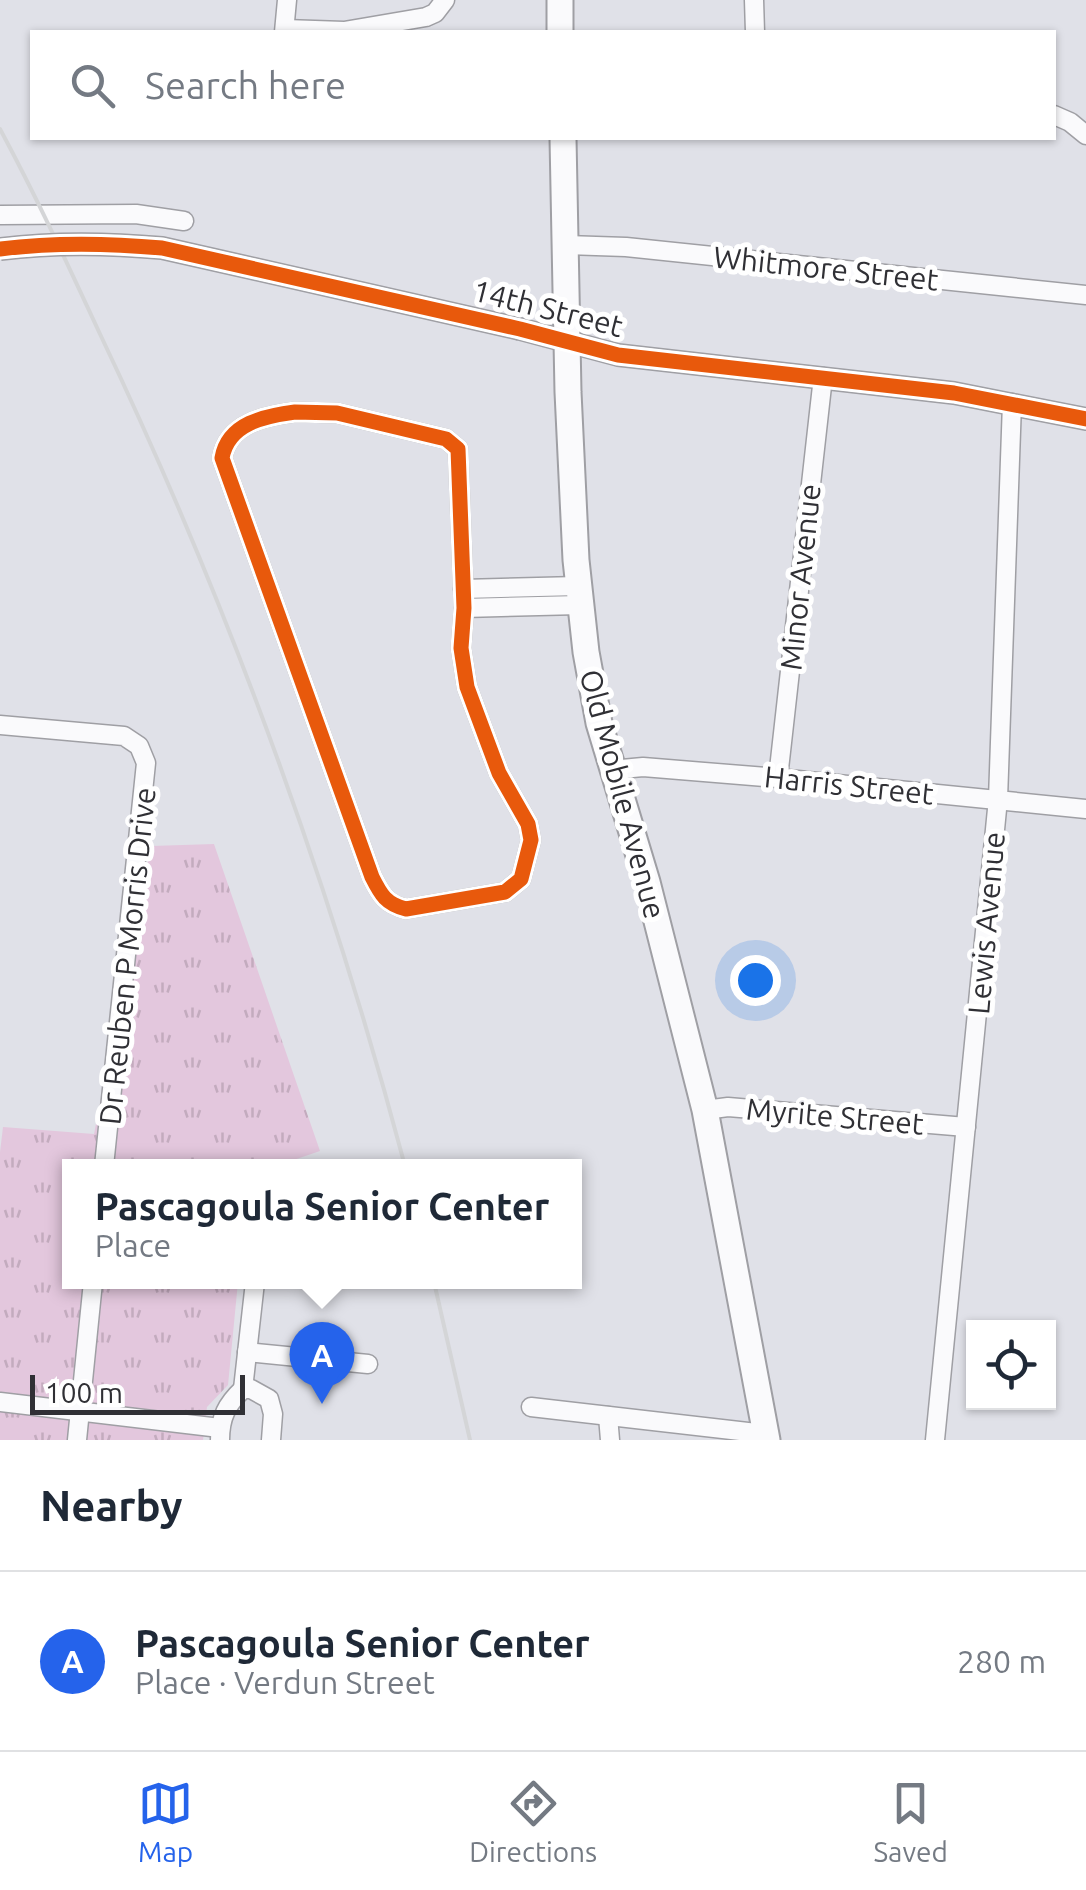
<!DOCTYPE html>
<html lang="en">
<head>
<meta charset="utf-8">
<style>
	:root { --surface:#fff; --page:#f6f6f7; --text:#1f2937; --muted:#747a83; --line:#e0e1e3; --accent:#2563eb }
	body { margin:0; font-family:Ubuntu,sans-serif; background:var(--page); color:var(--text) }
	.controls { position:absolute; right:30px; bottom:30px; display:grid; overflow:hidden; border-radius:0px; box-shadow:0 2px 8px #0004 }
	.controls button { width:90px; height:90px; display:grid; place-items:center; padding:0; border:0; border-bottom:2px solid var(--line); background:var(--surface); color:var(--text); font:50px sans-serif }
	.scale { position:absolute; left:30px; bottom:25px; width:215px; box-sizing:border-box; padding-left:10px; border:5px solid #303035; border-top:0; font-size:28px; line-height:35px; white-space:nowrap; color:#303035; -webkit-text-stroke:8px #fff; paint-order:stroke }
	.you { position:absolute; left:755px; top:980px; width:35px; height:35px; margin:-25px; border:8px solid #fff; border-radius:50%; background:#1a73e8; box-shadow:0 0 0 15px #1a73e833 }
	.badge { display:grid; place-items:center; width:65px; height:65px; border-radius:50%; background:var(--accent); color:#fff; font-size:32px; font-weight:700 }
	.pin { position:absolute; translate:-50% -82px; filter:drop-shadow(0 2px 5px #0008) }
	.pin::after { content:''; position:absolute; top:52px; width:35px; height:30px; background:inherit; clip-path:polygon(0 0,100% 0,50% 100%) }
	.popup { position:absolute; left:62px; top:1159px; width:520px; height:130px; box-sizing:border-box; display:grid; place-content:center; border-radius:0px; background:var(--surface); filter:drop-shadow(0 2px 8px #0005); font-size:32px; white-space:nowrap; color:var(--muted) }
	.popup b { font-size:38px; color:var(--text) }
	.popup::after { content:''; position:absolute; left:50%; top:100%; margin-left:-20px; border:20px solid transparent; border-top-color:var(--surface) }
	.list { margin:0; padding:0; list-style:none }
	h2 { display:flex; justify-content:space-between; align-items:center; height:130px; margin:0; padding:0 40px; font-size:42px }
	h2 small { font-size:32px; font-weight:400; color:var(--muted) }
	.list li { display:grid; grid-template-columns:65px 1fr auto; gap:30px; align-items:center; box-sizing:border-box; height:180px; padding:0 40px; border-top:2px solid var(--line) }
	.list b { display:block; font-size:38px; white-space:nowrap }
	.list p { margin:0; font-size:32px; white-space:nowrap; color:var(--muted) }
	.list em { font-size:32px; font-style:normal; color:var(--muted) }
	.icon { flex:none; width:55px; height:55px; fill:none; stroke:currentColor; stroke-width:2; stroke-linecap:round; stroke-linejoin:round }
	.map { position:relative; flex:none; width:1086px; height:1440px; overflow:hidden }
	.search { position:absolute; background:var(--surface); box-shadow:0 2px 8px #0004; left:30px; right:30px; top:30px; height:110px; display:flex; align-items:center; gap:25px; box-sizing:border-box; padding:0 35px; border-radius:0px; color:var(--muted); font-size:38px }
	.sheet { height:310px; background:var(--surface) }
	nav { display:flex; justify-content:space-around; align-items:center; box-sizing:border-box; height:140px; border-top:2px solid var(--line); background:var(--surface); font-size:28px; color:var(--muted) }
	nav a { display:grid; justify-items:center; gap:5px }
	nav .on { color:var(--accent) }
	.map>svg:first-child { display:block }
	.grass { fill:url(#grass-tufts) }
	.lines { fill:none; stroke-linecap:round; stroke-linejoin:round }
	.minor-casing { stroke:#9f9fa4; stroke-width:21 }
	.tertiary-casing { stroke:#9f9fa4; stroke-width:24 }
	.secondary-casing { stroke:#9f9fa4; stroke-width:29 }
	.minor { stroke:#fafafc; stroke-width:18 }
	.tertiary { stroke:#fafafc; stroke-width:20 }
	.secondary { stroke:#fafafc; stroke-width:25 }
	.rail { stroke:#d4d5d7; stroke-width:4 }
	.tertiary-bridge-casing { stroke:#9f9fa4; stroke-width:24; stroke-linecap:butt }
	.tertiary-bridge { stroke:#fafafc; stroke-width:20 }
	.cycleway-casing { stroke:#fff; stroke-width:21 }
	.cycleway { stroke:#e8590c; stroke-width:15 }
	.labels { text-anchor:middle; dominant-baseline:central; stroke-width:10; stroke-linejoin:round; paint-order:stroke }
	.street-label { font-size:30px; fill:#303035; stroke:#fff }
</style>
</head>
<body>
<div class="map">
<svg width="1086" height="1440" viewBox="0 0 1086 1440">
	<defs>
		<pattern id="grass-tufts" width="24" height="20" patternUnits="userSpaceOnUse" patternTransform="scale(2.5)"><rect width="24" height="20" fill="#e3c7dd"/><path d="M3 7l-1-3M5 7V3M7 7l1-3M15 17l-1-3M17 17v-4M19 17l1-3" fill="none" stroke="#c3abbe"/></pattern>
	</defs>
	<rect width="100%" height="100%" fill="#e0e1e8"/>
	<!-- grass -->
	<polygon class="grass" points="214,844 320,1151 276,1166 70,1166 70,1282 238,1282 228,1385 207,1407 203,1440 0,1440 0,1152 3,1127 94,1134 151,846"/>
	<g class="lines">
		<defs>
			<g id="minor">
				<polyline points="754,0 755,32"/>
				<polyline points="285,29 344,31 426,17 435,13 445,0"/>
				<polyline points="284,32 287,0"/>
				<polyline points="1054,115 1070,122 1086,135"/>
				<polyline points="0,215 136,214 184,221"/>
				<polyline points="566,245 626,247 1086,295"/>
				<path d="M295 412 337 413 446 439 458 449 464 608 461 648 467 687 499 773 528 824 531 840 521 879 505 892 406 909C386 904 381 895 372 877L222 458C228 423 265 416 295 412Z"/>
				<polyline points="463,589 578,586"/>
				<polyline points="464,608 580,605"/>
				<polyline points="0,725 124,736 139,746 146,763 104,1166"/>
				<polyline points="611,770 643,767 778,778 1086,809"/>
				<polyline points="778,778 823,377"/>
				<polyline points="705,1110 728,1107 966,1127"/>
				<polyline points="247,1352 368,1364"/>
				<polyline points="243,1389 255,1282"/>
				<polyline points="0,1402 220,1428"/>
				<polyline points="531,1407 766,1434"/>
				<polyline points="608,1416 610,1440"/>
				<polyline points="77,1440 93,1282"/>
				<path d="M220 1440C220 1417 227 1404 243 1389H251L269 1399 273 1414 271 1440"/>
				<polyline points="935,1440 998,799 1012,403"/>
			</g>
			<polyline id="tertiary" points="520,329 618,355 954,393 1086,419"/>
			<g id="secondary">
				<polyline points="560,0 560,32"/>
				<polyline points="563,138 568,392 576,560 586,652 599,723 647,882 705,1110 767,1440"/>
			</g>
		</defs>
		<!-- minor casing -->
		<use href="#minor" class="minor-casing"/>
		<!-- tertiary casing -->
		<use href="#tertiary" class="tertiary-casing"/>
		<!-- secondary casing -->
		<use href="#secondary" class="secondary-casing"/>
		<!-- minor -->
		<use href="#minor" class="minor"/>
		<!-- tertiary -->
		<use href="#tertiary" class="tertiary"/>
		<!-- secondary -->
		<use href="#secondary" class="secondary"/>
		<!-- rail -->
		<g class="rail">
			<path d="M0 129C36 196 68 265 100 334 227 601 329 880 405 1166"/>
			<polyline points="434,1282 470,1440"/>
		</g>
		<defs>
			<path id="tertiary-bridge" d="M0 249C55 242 107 243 162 248L520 329"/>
		</defs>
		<!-- tertiary-bridge casing -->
		<use href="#tertiary-bridge" class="tertiary-bridge-casing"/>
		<!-- tertiary-bridge -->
		<use href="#tertiary-bridge" class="tertiary-bridge"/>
		<defs>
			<g id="cycleway">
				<path d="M0 249C55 242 107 243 162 248L520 329 618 355 954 393 1086 419"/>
				<path d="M295 412 337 413 446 439 458 449 464 608 461 648 467 687 499 773 528 824 531 840 521 879 505 892 406 909C386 904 381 895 372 877L222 458C228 423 265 416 295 412Z"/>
			</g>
		</defs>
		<!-- cycleway casing -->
		<use href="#cycleway" class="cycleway-casing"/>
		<!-- cycleway -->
		<use href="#cycleway" class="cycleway"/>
	</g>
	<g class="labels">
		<!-- street labels -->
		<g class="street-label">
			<text transform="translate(826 268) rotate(6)">Whitmore Street</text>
			<text transform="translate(548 308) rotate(14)">14th Street</text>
			<text transform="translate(800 577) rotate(-84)">Minor Avenue</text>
			<text transform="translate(849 785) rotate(6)">Harris Street</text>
			<text transform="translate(623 794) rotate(75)">Old Mobile Avenue</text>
			<text transform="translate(986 923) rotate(-85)">Lewis Avenue</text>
			<text transform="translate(127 956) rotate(-84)">Dr Reuben P Morris Drive</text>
			<text transform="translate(835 1116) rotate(5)">Myrite Street</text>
		</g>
	</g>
</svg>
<div class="controls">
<button><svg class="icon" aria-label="locate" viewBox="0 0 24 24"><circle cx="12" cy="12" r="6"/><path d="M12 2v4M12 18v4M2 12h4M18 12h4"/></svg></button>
</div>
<div class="scale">100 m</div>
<div class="you"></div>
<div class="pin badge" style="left:322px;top:1404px">A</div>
<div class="popup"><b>Pascagoula Senior Center</b>Place</div>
<div class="search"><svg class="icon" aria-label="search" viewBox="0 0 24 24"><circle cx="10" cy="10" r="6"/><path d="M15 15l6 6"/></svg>Search here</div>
</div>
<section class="sheet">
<h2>Nearby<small></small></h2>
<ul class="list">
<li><span class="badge">A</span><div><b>Pascagoula Senior Center</b><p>Place · Verdun Street</p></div><em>280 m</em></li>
</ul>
</section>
<nav>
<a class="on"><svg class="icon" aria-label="map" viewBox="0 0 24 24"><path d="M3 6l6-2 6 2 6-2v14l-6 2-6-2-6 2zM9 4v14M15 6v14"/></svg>Map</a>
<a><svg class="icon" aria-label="directions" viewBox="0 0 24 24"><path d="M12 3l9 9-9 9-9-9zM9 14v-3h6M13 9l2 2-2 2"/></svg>Directions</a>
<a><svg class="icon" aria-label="saved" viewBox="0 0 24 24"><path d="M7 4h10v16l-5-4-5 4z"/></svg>Saved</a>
</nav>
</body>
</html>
